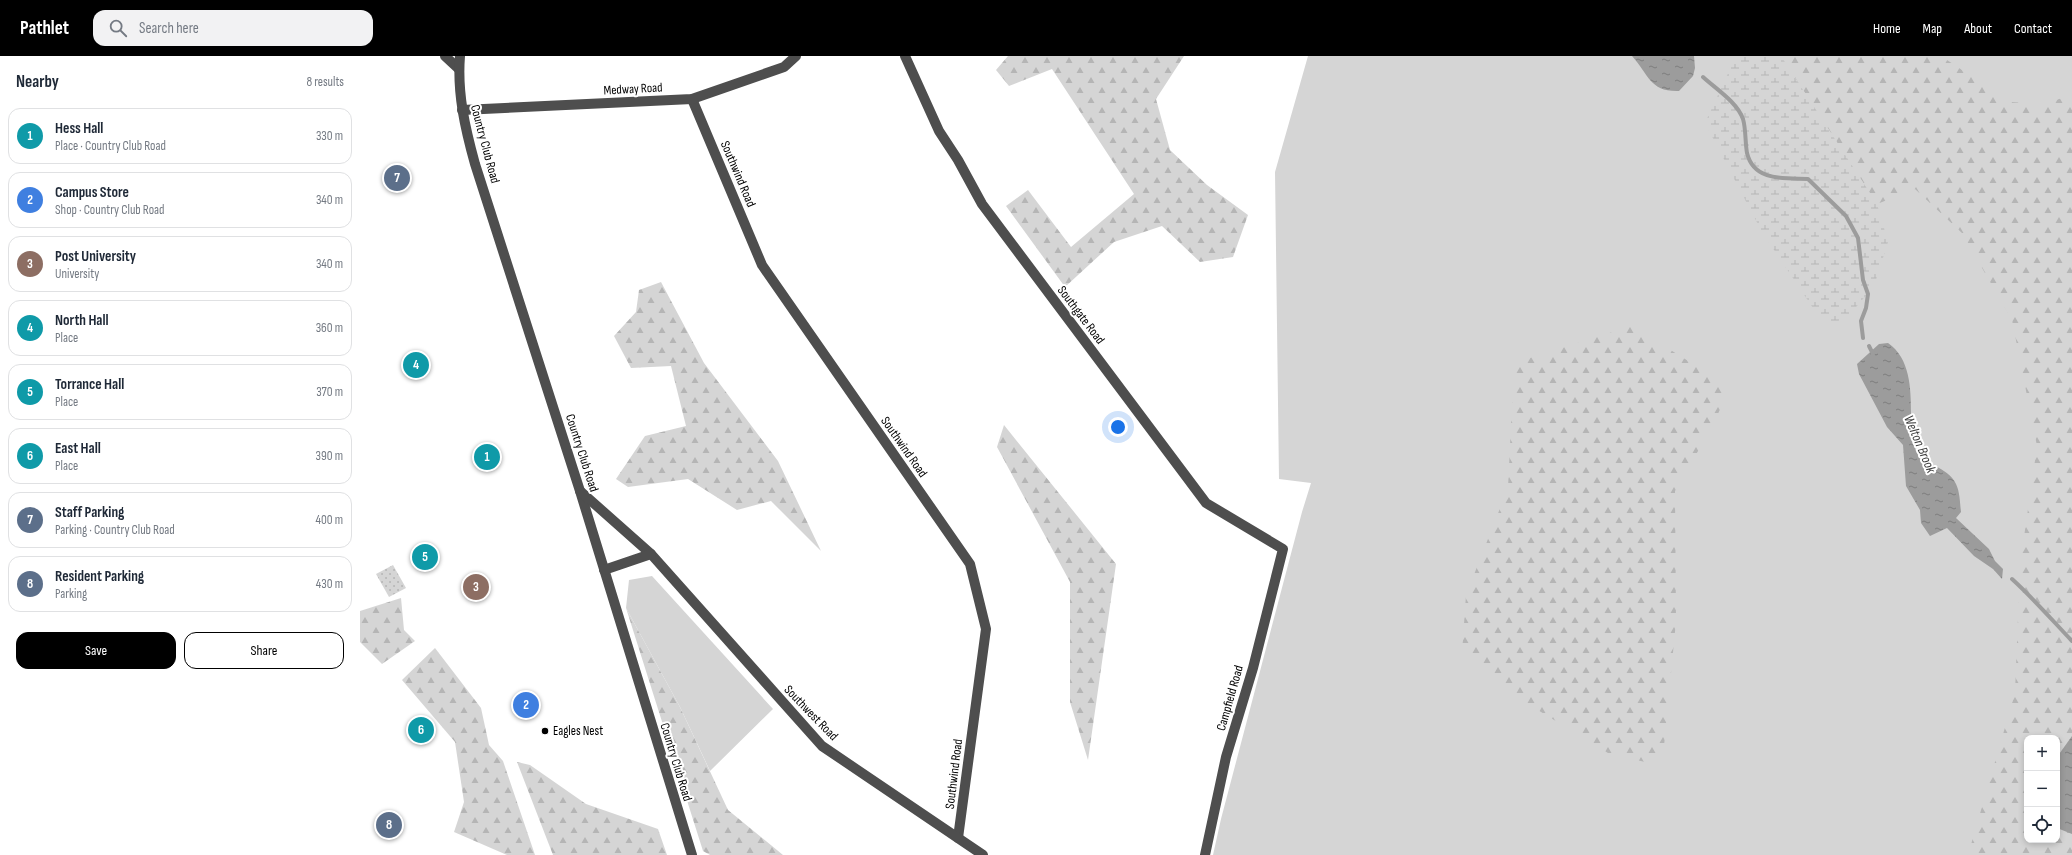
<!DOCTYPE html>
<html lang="en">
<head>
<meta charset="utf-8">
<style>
	:root { --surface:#fff; --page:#f2f2f3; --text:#1f2937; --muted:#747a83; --line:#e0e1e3; --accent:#000 }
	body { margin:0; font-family:"Sofia Sans Condensed",sans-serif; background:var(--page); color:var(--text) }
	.controls { position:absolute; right:12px; bottom:12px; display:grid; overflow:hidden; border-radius:8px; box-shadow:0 2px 6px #0003 }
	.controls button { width:36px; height:36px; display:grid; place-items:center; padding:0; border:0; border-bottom:1px solid var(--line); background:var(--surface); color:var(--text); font:20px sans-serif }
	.you { position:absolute; left:758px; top:371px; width:14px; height:14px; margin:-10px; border:3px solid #fff; border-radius:50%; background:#1a73e8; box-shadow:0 0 0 6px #1a73e833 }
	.badge { display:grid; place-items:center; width:26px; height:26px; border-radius:50%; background:var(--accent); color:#fff; font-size:13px; font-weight:700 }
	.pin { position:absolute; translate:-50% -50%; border:2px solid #fff; box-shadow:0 1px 4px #0006 }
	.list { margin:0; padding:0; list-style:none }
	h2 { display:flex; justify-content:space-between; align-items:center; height:52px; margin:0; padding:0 16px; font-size:17px }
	h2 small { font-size:13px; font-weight:400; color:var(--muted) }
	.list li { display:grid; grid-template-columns:26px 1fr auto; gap:12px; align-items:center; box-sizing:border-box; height:56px; margin:0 8px 8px; padding:0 8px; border:1px solid var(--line); border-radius:12px }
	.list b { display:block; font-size:15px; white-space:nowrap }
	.list p { margin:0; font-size:13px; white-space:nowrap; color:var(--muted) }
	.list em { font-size:13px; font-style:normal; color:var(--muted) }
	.actions { display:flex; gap:8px; padding:12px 16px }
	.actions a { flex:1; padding:9px 0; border:1px solid var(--accent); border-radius:12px; text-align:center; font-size:14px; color:var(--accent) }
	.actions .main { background:var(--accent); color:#fff }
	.icon { flex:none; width:22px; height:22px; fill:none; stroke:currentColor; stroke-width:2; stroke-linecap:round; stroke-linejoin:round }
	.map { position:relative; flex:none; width:1712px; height:799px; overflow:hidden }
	header { display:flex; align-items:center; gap:24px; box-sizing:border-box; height:56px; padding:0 20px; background:var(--accent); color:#fff }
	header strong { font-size:19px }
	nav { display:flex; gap:22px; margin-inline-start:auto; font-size:14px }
	.search { width:280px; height:36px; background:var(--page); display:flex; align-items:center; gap:10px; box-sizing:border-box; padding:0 14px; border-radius:12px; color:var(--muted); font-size:15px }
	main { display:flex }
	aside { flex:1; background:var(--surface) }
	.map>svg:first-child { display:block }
	.green { fill:#d5d5d5; fill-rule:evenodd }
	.forest { fill:url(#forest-firs); fill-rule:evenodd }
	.wetland { fill:url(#wetland-marsh) }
	.garden { fill:url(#garden-dots) }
	.water { fill:url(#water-ripples) }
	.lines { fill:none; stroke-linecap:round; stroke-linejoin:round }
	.stream { stroke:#9c9c9c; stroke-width:4 }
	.minor { stroke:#4e4e4e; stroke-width:10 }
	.poi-dot { fill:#000; stroke:#fff; stroke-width:1.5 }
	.labels { text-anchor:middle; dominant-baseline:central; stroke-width:4; stroke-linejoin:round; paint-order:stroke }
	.street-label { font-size:13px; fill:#000; stroke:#fff }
	.poi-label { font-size:13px; fill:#000; stroke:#fff; text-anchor:start }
	.water-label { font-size:14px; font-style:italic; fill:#3d3d3d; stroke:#fff }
</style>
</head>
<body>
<header>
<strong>Pathlet</strong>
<div class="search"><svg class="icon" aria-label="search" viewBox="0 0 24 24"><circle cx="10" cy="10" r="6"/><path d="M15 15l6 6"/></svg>Search here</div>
<nav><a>Home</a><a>Map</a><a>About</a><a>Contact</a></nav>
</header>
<main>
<aside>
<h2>Nearby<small>8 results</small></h2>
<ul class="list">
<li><span class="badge" style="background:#0f9aa8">1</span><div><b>Hess Hall</b><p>Place · Country Club Road</p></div><em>330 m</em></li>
<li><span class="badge" style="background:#3f7fe0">2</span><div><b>Campus Store</b><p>Shop · Country Club Road</p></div><em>340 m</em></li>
<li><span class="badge" style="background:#8d6e63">3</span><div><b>Post University</b><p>University</p></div><em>340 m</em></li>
<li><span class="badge" style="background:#0f9aa8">4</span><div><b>North Hall</b><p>Place</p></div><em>360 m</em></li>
<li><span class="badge" style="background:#0f9aa8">5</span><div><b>Torrance Hall</b><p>Place</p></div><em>370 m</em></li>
<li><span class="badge" style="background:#0f9aa8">6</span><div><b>East Hall</b><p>Place</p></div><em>390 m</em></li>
<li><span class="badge" style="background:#5c6f8a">7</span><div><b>Staff Parking</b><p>Parking · Country Club Road</p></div><em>400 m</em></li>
<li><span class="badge" style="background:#5c6f8a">8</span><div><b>Resident Parking</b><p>Parking</p></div><em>430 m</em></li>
</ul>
<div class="actions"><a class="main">Save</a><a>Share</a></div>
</aside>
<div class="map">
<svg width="1712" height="799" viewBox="0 0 1712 799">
	<defs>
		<pattern id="forest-firs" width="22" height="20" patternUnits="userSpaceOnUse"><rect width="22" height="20" fill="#d5d5d5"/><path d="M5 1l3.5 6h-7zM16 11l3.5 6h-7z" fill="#b5b5b5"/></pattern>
		<pattern id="wetland-marsh" width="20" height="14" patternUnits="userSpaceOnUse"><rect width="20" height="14" fill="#d5d5d5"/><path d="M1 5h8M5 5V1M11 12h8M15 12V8" fill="none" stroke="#b5b5b5"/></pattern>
		<pattern id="garden-dots" width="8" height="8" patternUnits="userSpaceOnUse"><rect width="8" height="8" fill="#d5d5d5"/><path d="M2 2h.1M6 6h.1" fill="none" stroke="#b5b5b5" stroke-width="1.8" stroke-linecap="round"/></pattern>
		<pattern id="water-ripples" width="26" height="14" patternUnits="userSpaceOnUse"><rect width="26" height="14" fill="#9c9c9c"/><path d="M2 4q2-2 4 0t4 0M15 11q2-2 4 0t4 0" fill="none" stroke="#7d7d7d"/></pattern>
	</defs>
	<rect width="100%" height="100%" fill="#fff"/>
	<!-- green -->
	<g class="green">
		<path d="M948 0H1712V799H853L861 763 942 456 951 427 919 423 915 116ZM1667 682H1697V784H1667Z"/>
		<polygon points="292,520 413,653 350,715 320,651 266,552 269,524"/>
	</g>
	<!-- forest -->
	<g class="forest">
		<polygon points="648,0 824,0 796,43 810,94 847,129 888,159 873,201 840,206 802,170 754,186 705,231 646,150 668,134 711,191 774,138 692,13 649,30 636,14"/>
		<path d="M1421 0H1547L1549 2 1581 0 1650 46 1683 48 1712 39V799H1608L1655 637 1660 509 1677 390 1652 264 1602 177 1555 133 1517 148ZM1667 682H1697V784H1667Z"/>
		<polygon points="301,226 344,307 418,405 461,495 411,445 377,454 328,423 268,431 256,423 285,380 326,370 311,310 271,312 254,280 276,256 279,234"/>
		<polygon points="1272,270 1370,331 1353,369 1315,435 1316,565 1304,690 1289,707 1248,697 1168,648 1102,597 1106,539 1148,432 1154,307"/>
		<polygon points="644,369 756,508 728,704 710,646 710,526 637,391"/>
		<polygon points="41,542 44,574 55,585 22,608 0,586 0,555"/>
		<polygon points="266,552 320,651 368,754 423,799 350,799 343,795"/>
		<polygon points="75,592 121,652 129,689 143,705 175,799 147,799 94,776 104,746 95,686 42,624"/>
		<polygon points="157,706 170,709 226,748 298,773 307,799 193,799"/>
	</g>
	<!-- wetland -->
	<polygon class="wetland" points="1376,0 1421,0 1517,148 1528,186 1514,230 1485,264 1463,267 1402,176 1345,67"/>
	<!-- garden -->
	<polygon class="garden" points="33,509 46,532 29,541 16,518"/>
	<!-- water -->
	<g class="water">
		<path d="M1272 0H1334L1335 12 1333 20 1319 35C1290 36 1289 19 1272 0Z"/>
		<path d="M1528 287C1550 302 1551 332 1551 357 1551 368 1549 380 1554 390 1562 410 1588 410 1596 428 1600 436 1600 448 1601 456L1596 462 1629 493 1635 505 1643 513 1642 523 1633 513 1614 500 1587 472 1570 480 1561 467 1560 454 1546 430 1543 389 1527 371 1499 318 1497 308 1519 288Z"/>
		<polygon points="1712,680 1712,778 1697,772 1697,701"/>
	</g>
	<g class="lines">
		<!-- stream -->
		<g class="stream">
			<path d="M1343 21C1356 33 1377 46 1383 63 1386 73 1385 86 1387 97 1394 126 1425 122 1448 123L1486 160 1498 182 1503 224 1508 238 1506 252 1501 265 1503 282"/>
			<polyline points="1509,290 1513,298"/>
			<path d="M1652 523C1673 542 1692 564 1712 585"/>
		</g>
		<!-- minor -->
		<g class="minor">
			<polyline points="85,0 99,13"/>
			<path d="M100 0C97 37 105 72 115 108L220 435 332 799"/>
			<polyline points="545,0 579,75 598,104 622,148 846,447 923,493 893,612 866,701 845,799"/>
			<polyline points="332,43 402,209 610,508 626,573 598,782"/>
			<polyline points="102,54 332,43 424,11 436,0"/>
			<polyline points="220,435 291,498 462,690 623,799"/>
			<polyline points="244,514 291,498"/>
		</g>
	</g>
	<!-- markers -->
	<circle class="poi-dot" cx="185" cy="675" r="4"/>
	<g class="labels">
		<!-- street labels -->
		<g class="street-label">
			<text transform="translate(273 33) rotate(-3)">Medway Road</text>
			<text transform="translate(125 88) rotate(75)">Country Club Road</text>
			<text transform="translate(378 118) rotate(67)">Southwind Road</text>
			<text transform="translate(721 259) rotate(53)">Southgate Road</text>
			<text transform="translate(544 391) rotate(55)">Southwind Road</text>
			<text transform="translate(222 397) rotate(72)">Country Club Road</text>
			<text transform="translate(870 642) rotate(-74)">Campfield Road</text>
			<text transform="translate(451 657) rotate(46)">Southwest Road</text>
			<text transform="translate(316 706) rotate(73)">Country Club Road</text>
			<text transform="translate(594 718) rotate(-83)">Southwind Road</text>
		</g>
		<!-- poi labels -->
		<g class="poi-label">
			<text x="193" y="675">Eagles Nest</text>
		</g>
		<!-- water labels -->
		<g class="water-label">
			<text transform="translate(1560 388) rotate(67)">Welton Brook</text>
		</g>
	</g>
</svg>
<div class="controls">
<button>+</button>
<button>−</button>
<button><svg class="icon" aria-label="locate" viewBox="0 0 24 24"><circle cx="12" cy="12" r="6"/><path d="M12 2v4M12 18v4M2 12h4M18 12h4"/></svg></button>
</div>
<div class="you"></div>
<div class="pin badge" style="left:127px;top:401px;background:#0f9aa8">1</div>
<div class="pin badge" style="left:166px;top:649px;background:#3f7fe0">2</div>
<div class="pin badge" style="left:116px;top:531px;background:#8d6e63">3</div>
<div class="pin badge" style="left:56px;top:309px;background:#0f9aa8">4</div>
<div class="pin badge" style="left:65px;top:501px;background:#0f9aa8">5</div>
<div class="pin badge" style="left:61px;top:674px;background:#0f9aa8">6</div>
<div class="pin badge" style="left:37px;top:122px;background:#5c6f8a">7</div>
<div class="pin badge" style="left:29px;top:769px;background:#5c6f8a">8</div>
</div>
</main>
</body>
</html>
